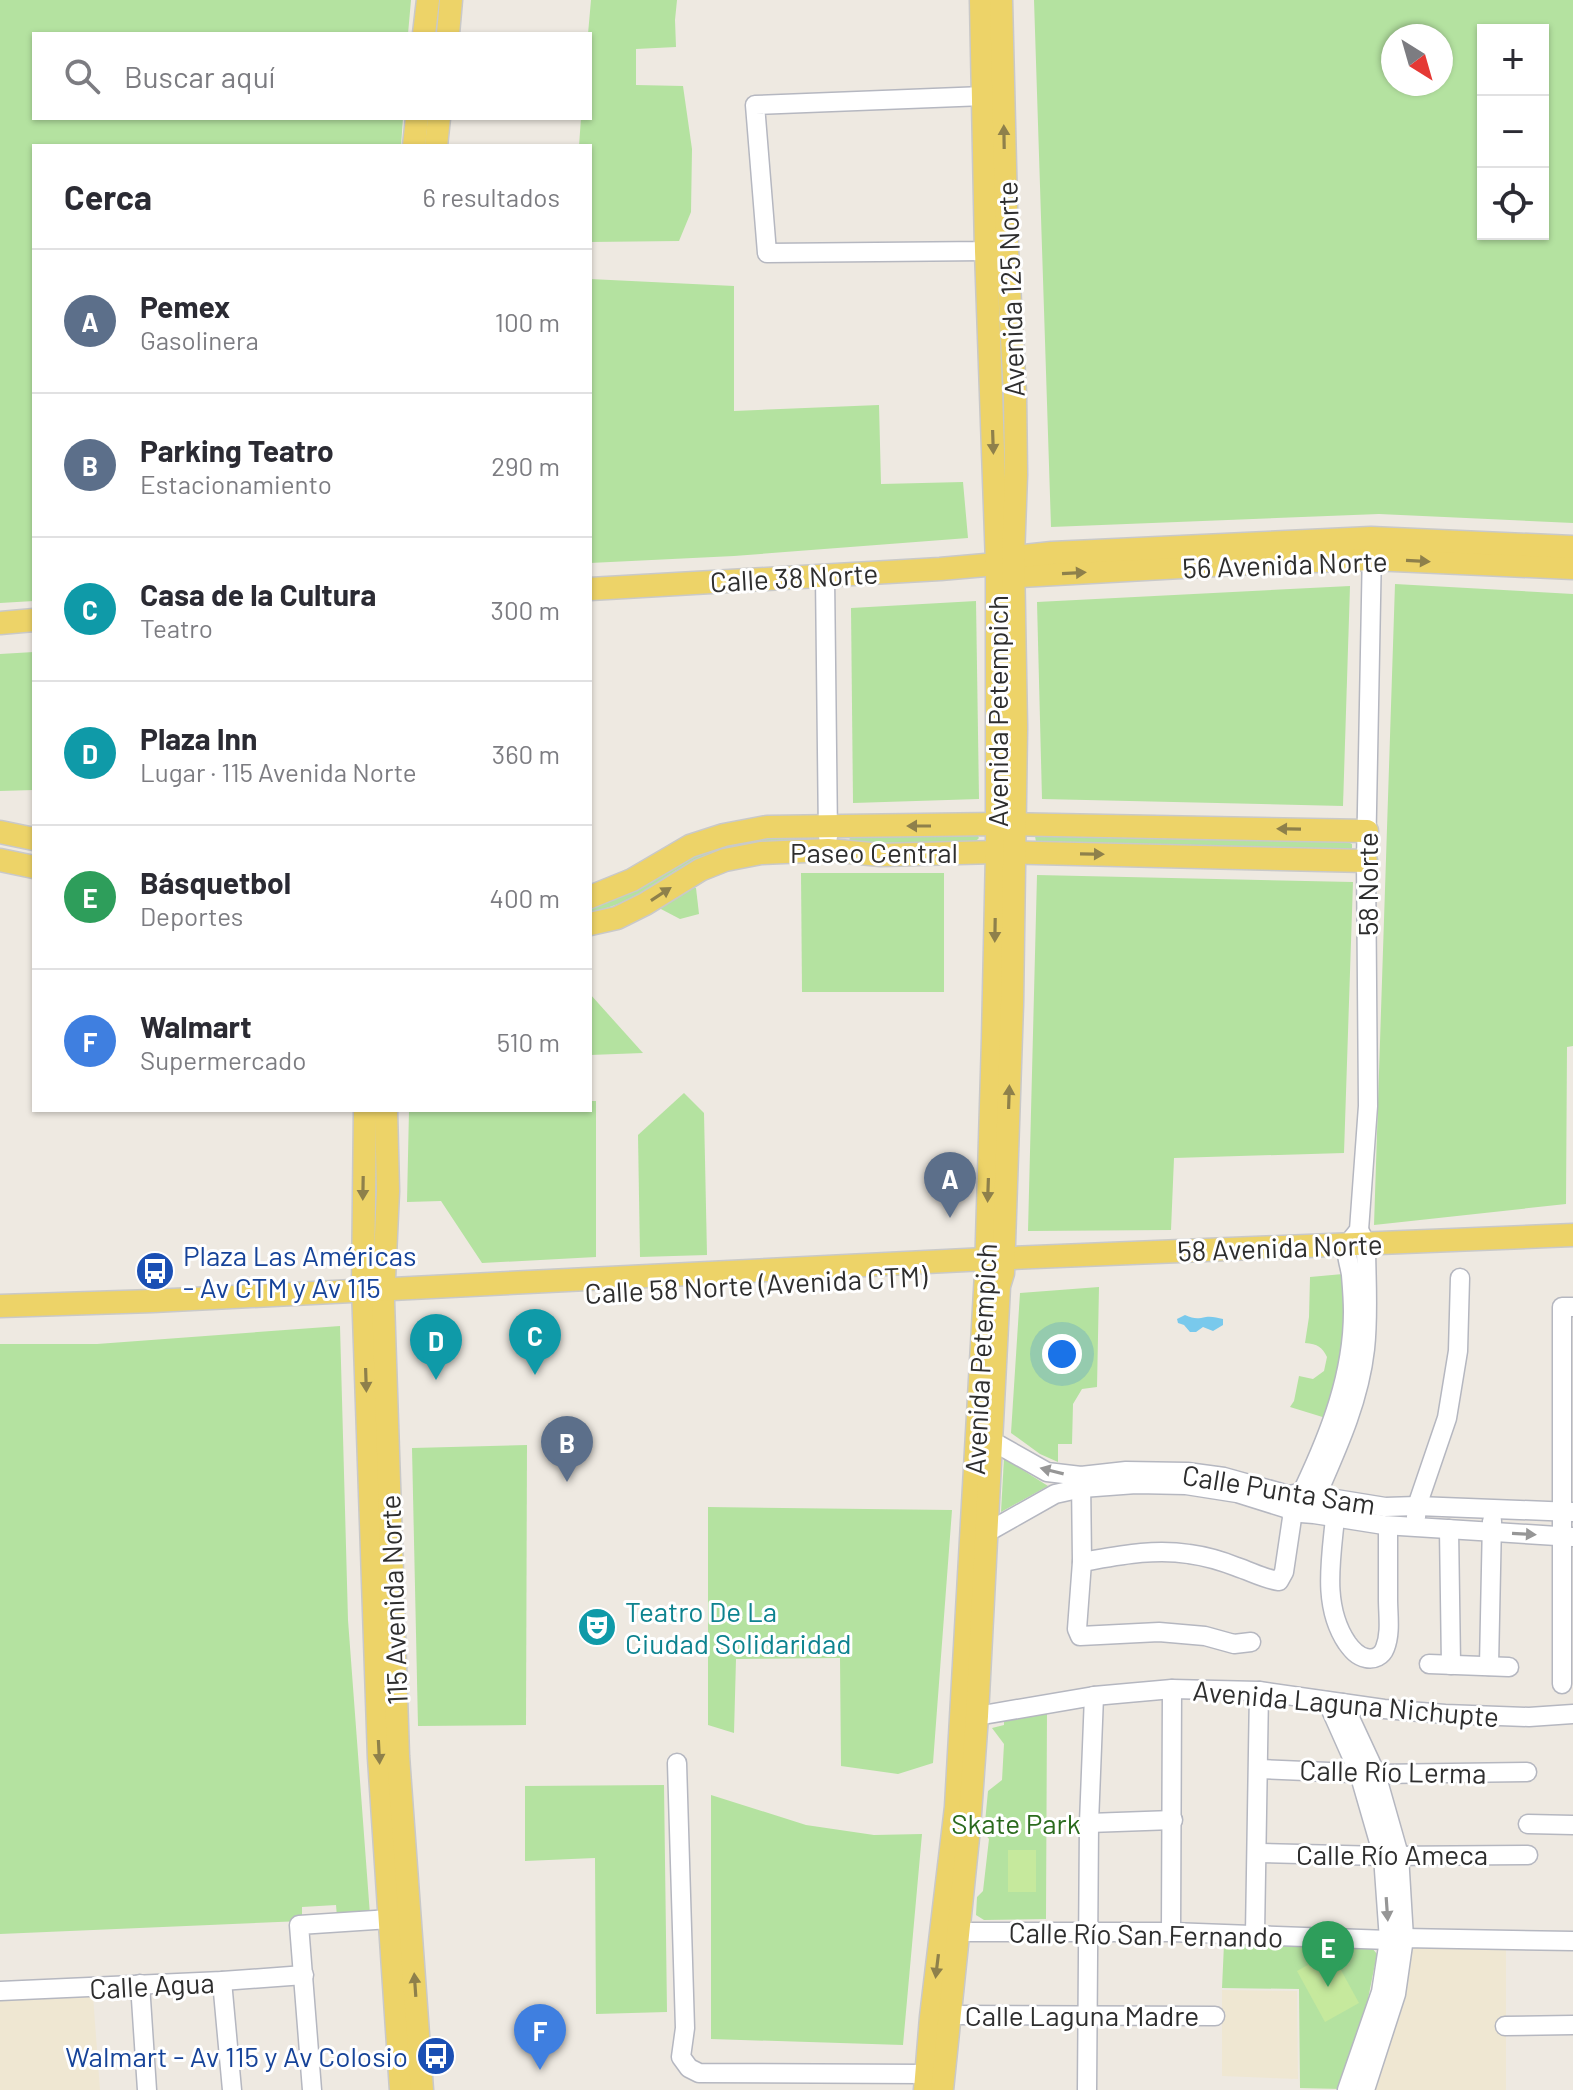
<!DOCTYPE html>
<html lang="es">
<head>
<meta charset="utf-8">
<style>
	:root { --surface:#fff; --page:#f7f7f7; --text:#2b2b33; --muted:#7c7c81; --line:#e1e1e2; --accent:#4862f4 }
	body { margin:0; font-family:Barlow,sans-serif; background:var(--page); color:var(--text) }
	.controls { position:absolute; right:24px; top:24px; display:grid; overflow:hidden; border-radius:0px; box-shadow:0 2px 6px #0004 }
	.controls button { width:72px; height:72px; display:grid; place-items:center; padding:0; border:0; border-bottom:2px solid var(--line); background:var(--surface); color:var(--text); font:40px sans-serif }
	.compass { position:absolute; left:1381px; top:24px; width:72px; height:72px; border-radius:50%; background:var(--surface); box-shadow:0 2px 6px #0004; rotate:143deg }
	.you { position:absolute; left:1062px; top:1354px; width:28px; height:28px; margin:-20px; border:6px solid #fff; border-radius:50%; background:#1a73e8; box-shadow:0 0 0 12px #1a73e833 }
	.badge { display:grid; place-items:center; width:52px; height:52px; border-radius:50%; background:var(--accent); color:#fff; font-size:26px; font-weight:700 }
	.pin { position:absolute; translate:-50% -66px; filter:drop-shadow(0 2px 4px #0008) }
	.pin::after { content:''; position:absolute; top:42px; width:28px; height:24px; background:inherit; clip-path:polygon(0 0,100% 0,50% 100%) }
	.list { margin:0; padding:0; list-style:none }
	h2 { display:flex; justify-content:space-between; align-items:center; height:104px; margin:0; padding:0 32px; font-size:34px }
	h2 small { font-size:26px; font-weight:400; color:var(--muted) }
	.list li { display:grid; grid-template-columns:52px 1fr auto; gap:24px; align-items:center; box-sizing:border-box; height:144px; padding:0 32px; border-top:2px solid var(--line) }
	.list b { display:block; font-size:30px; white-space:nowrap }
	.list p { margin:0; font-size:26px; white-space:nowrap; color:var(--muted) }
	.list em { font-size:26px; font-style:normal; color:var(--muted) }
	.icon { flex:none; width:44px; height:44px; fill:none; stroke:currentColor; stroke-width:2; stroke-linecap:round; stroke-linejoin:round }
	.map { position:relative; flex:none; width:1573px; height:2090px; overflow:hidden }
	.search { position:absolute; background:var(--surface); box-shadow:0 2px 6px #0004; left:32px; top:32px; width:560px; height:88px; display:flex; align-items:center; gap:20px; box-sizing:border-box; padding:0 28px; border-radius:0px; color:var(--muted); font-size:30px }
	.panel { position:absolute; background:var(--surface); box-shadow:0 2px 6px #0004; left:32px; top:144px; width:560px; height:968px; border-radius:0px }
	.map>svg:first-child { display:block }
	.education { fill:#efe7d2 }
	.green { fill:#b4e2a0; fill-rule:evenodd }
	.pitch { fill:#c6e99d }
	.water { fill:#79c9ec }
	.lines { fill:none; stroke-linecap:round; stroke-linejoin:round }
	.minor-casing { stroke:#b5b7c0; stroke-width:21 }
	.major-casing { stroke:#c9c9c9; stroke-width:25 }
	.minor { stroke:#fff; stroke-width:18 }
	.major { stroke:#edd368; stroke-width:22 }
	.oneway { fill:#8e804b }
	.oneway2 { fill:#969696 }
	.labels { text-anchor:middle; dominant-baseline:central; stroke-width:6; stroke-linejoin:round; paint-order:stroke }
	.street-label { font-size:28px; fill:#2e2e2e; stroke:#fff }
	.transit-label { font-size:28px; fill:#164399; stroke:#fff; text-anchor:start }
	.culture-label { font-size:28px; fill:#0d838f; stroke:#fff; text-anchor:start }
	.park-label { font-size:28px; fill:#2b6b1e; stroke:#fff }
</style>
</head>
<body>
<div class="map">
<svg width="1573" height="2090" viewBox="0 0 1573 2090">
	<rect width="100%" height="100%" fill="#eee9e1"/>
	<!-- education -->
	<g class="education">
		<polygon points="1412,1947 1506,1948 1506,2090 1372,2090"/>
		<polygon points="1222,1990 1297,1991 1298,2079 1222,2076"/>
		<polygon points="93,1996 100,2090 0,2090 0,2000"/>
	</g>
	<!-- green -->
	<g class="green">
		<polygon points="0,0 411,0 408,34 34,34 34,118 403,118 401,146 34,146 34,601 0,603"/>
		<polygon points="591,0 677,0 675,20 676,47 636,49 636,85 683,86 692,149 691,212 679,241 590,242 590,146 579,146 581,118 590,118 590,34 588,34"/>
		<path d="M1034 0H1573V523L1379 514 1051 527ZM1483 30H1543V234H1483ZM1393 36H1441V84H1393Z"/>
		<polygon points="590,279 734,286 734,411 879,405 881,484 963,482 968,538 734,556 590,563"/>
		<polygon points="1395,584 1573,594 1573,1046 1567,1047 1566,1204 1374,1225"/>
		<polygon points="1350,586 1343,806 1042,799 1037,602"/>
		<polygon points="976,601 979,799 853,803 851,608"/>
		<polygon points="34,652 34,790 0,791 0,654"/>
		<polygon points="976,833 979,838 975,842 853,843 849,839 854,835"/>
		<polygon points="1039,833 1348,842 1352,844 1352,848 1349,851 1036,842 1035,836"/>
		<polygon points="802,835 806,838 806,840 700,860 675,871 639,895 621,903 590,914 590,907 696,853 748,838"/>
		<polygon points="801,873 944,873 944,992 802,992"/>
		<polygon points="1037,875 1353,882 1344,1153 1174,1158 1171,1230 1028,1231"/>
		<polygon points="690,888 696,888 699,914 680,919 659,908"/>
		<polygon points="590,994 643,1053 590,1055"/>
		<polygon points="684,1093 704,1113 707,1255 640,1257 638,1135"/>
		<polygon points="590,1101 596,1101 596,1257 482,1263 441,1201 407,1202 409,1110 590,1110"/>
		<path d="M1343 1274 1346 1329 1329 1419 1290 1407 1294 1401 1299 1376 1313 1379 1324 1371 1327 1357C1322 1347 1318 1344 1305 1343L1309 1317 1310 1277Z"/>
		<polygon points="1099,1287 1097,1387 1082,1389 1073,1404 1072,1444 1058,1444 1058,1462 1040,1454 1011,1433 1020,1293"/>
		<polygon points="340,1326 348,1620 370,1915 337,1917 336,1905 302,1907 302,1921 0,1934 0,1344 97,1344"/>
		<polygon points="527,1445 526,1725 418,1726 412,1448"/>
		<polygon points="1004,1458 1048,1486 1001,1512"/>
		<polygon points="708,1507 952,1510 933,1763 898,1774 841,1766 840,1658 736,1659 734,1733 708,1725"/>
		<polygon points="1047,1711 1046,1919 984,1920 976,1915 977,1897 983,1891 989,1839 984,1833 988,1791 1002,1780 1004,1744 992,1728 1004,1725 1004,1718"/>
		<polygon points="664,1785 667,2012 596,2014 595,1858 525,1861 525,1786"/>
		<polygon points="711,1795 806,1825 874,1835 922,1834 903,2045 711,2039"/>
		<polygon points="1224,1944 1372,1948 1377,1954 1368,1999 1342,2089 1300,2088 1299,1989 1222,1988"/>
	</g>
	<!-- pitch -->
	<g class="pitch">
		<rect x="1008" y="1850" width="28" height="42"/>
		<polygon points="1331,1952 1359,2003 1325,2022 1297,1971"/>
	</g>
	<!-- water -->
	<path class="water" d="M1185 1315C1194 1319 1197 1319 1206 1317 1212 1316 1217 1318 1223 1319V1325L1213 1331 1203 1327 1196 1332H1190L1184 1325 1178 1323 1177 1319Z"/>
	<g class="lines">
		<defs>
			<g id="minor">
				<polyline points="984,96 755,105 767,253 986,251 999,249"/>
				<polyline points="825,576 828,837"/>
				<polyline points="992,1441 1047,1472 1081,1476 1126,1471 1187,1472 1224,1477 1289,1495 1299,1493 1385,1507 1417,1506 1573,1512"/>
				<polyline points="1081,1478 1082,1562 1077,1629 1080,1636 1159,1632 1205,1636 1234,1644 1251,1642"/>
				<path d="M1315 1508 1316 1497C1337 1449 1359 1402 1365 1349 1369 1314 1366 1278 1366 1243L1360 1232"/>
				<polyline points="1416,1517 1417,1506 1447,1418 1458,1351 1460,1278"/>
				<path d="M1335 1518C1331 1560 1322 1606 1347 1643 1352 1650 1357 1656 1366 1658 1374 1660 1382 1656 1385 1648 1391 1633 1388 1615 1388 1599 1388 1575 1388 1550 1388 1526"/>
				<polyline points="1449,1529 1451,1665"/>
				<polyline points="986,1533 1055,1494 1082,1488 1136,1484 1186,1485 1237,1493 1301,1513 1314,1514 1384,1525 1573,1537"/>
				<path d="M1082 1562C1117 1556 1153 1548 1189 1554 1204 1556 1222 1561 1237 1567 1252 1572 1264 1579 1279 1581L1284 1572 1292 1518C1290 1506 1296 1497 1304 1488 1330 1433 1353 1374 1353 1312 1353 1300 1352 1287 1351 1275 1350 1266 1345 1255 1348 1245 1350 1240 1356 1234 1359 1230L1368 1106 1366 861 1372 548"/>
				<polyline points="1429,1664 1509,1667"/>
				<polyline points="1489,1666 1492,1521"/>
				<polyline points="1562,1684 1562,1307 1573,1307"/>
				<polyline points="1327,1701 1359,1773 1383,1856 1389,1940 1381,1992 1347,2090"/>
				<polyline points="1343,1703 1376,1774 1399,1855 1404,1938 1396,1994 1365,2090"/>
				<polyline points="977,1716 1094,1696 1172,1689 1259,1691 1384,1709 1445,1714 1529,1717 1573,1714"/>
				<polyline points="677,1763 685,2028 681,2057 689,2068 699,2073 927,2074"/>
				<polyline points="1259,1769 1376,1774 1527,1772"/>
				<polyline points="1089,1823 1173,1820"/>
				<polyline points="1528,1824 1573,1825"/>
				<polyline points="1257,1853 1383,1856 1528,1855"/>
				<polyline points="958,1932 1171,1932 1389,1940 1404,1938 1573,1941"/>
				<polyline points="1171,1932 1172,1689"/>
				<polyline points="1255,1934 1259,1691"/>
				<polyline points="222,1981 232,2090"/>
				<polyline points="140,1984 147,2090"/>
				<polyline points="0,1991 222,1981 304,1975"/>
				<polyline points="950,2015 1215,2016"/>
				<polyline points="1505,2026 1573,2025"/>
				<polyline points="312,2090 299,1925 390,1919"/>
				<polyline points="1087,2090 1089,1823 1094,1696"/>
			</g>
			<g id="major">
				<polyline points="424,34 428,0"/>
				<polyline points="448,34 451,0"/>
				<polyline points="414,146 417,118"/>
				<polyline points="436,146 439,118"/>
				<polyline points="1003,577 1253,563 1372,559 1573,568"/>
				<polyline points="590,589 940,569 997,564 1013,557 1052,553 1371,538 1573,547"/>
				<polyline points="0,623 34,620"/>
				<polyline points="0,832 34,839"/>
				<polyline points="0,860 34,867"/>
				<polyline points="590,897 632,880 690,846 724,835 767,827 997,824 1367,831"/>
				<polyline points="590,924 617,918 645,904 700,870 725,860 761,853 828,850 881,855 997,852 1366,861"/>
				<polyline points="365,1110 363,1286 379,1758 401,2090"/>
				<polyline points="386,1110 388,1191 383,1301 398,1756 422,2090"/>
				<polyline points="0,1306 153,1301 986,1259 1573,1235"/>
				<polyline points="925,2090 931,2017 956,1807 986,1273 993,1039 997,852 997,564 986,251 981,0"/>
				<polyline points="942,2090 969,1828 977,1716 999,1286 1003,1273 1012,1004 1016,728 1013,557 1016,475 1015,394 1007,249 1001,0"/>
			</g>
		</defs>
		<!-- minor casing -->
		<use href="#minor" class="minor-casing"/>
		<!-- major casing -->
		<use href="#major" class="major-casing"/>
		<!-- minor -->
		<use href="#minor" class="minor"/>
		<!-- major -->
		<use href="#major" class="major"/>
	</g>
	<!-- one-way arrows -->
	<defs><path id="oneway-solid" d="M-6-.8H1V-3.2L6.5 0L1 3.2V.8H-6Z" transform="scale(2)"/></defs>
	<g class="oneway">
		<use href="#oneway-solid" transform="translate(1004 137) rotate(-91)"/>
		<use href="#oneway-solid" transform="translate(993 442) rotate(88)"/>
		<use href="#oneway-solid" transform="translate(1418 561) rotate(3)"/>
		<use href="#oneway-solid" transform="translate(1074 573) rotate(-3)"/>
		<use href="#oneway-solid" transform="translate(919 826) rotate(-180)"/>
		<use href="#oneway-solid" transform="translate(1289 829) rotate(-179)"/>
		<use href="#oneway-solid" transform="translate(1092 854) rotate(1)"/>
		<use href="#oneway-solid" transform="translate(661 894) rotate(-33)"/>
		<use href="#oneway-solid" transform="translate(995 930) rotate(91)"/>
		<use href="#oneway-solid" transform="translate(1009 1097) rotate(-88)"/>
		<use href="#oneway-solid" transform="translate(363 1188) rotate(91)"/>
		<use href="#oneway-solid" transform="translate(988 1190) rotate(92)"/>
		<use href="#oneway-solid" transform="translate(366 1380) rotate(88)"/>
		<use href="#oneway-solid" transform="translate(379 1752) rotate(87)"/>
		<use href="#oneway-solid" transform="translate(937 1966) rotate(97)"/>
		<use href="#oneway-solid" transform="translate(415 1985) rotate(-94)"/>
	</g>
	<g class="oneway2">
		<use href="#oneway-solid" transform="translate(1052 1471) rotate(-166)"/>
		<use href="#oneway-solid" transform="translate(1524 1534) rotate(3)"/>
		<use href="#oneway-solid" transform="translate(1387 1909) rotate(86)"/>
	</g>
	<!-- icons -->
	<defs>
		<symbol id="bus-disc" viewBox="-11 -11 22 22"><circle r="9.5" fill="#1a4fb4" stroke="#fff"/><path d="M-5-6H5V4H4V6H2V4H-2V6H-4V4H-5ZM-3.5-4V0h7V-4ZM-3.5 1.2v1.5H-2V1.2ZM2 1.2v1.5H3.5V1.2Z" fill="#fff"/></symbol>
		<symbol id="theatre-disc" viewBox="-11 -11 22 22"><circle r="9.5" fill="#0f9aa8" stroke="#fff"/><path d="M-5-5.5Q0-4 5-5.5V0Q5 5 0 6Q-5 5-5 0ZM-3.3-2.5H-1v1.5H-3.3ZM1-2.5H3.3v1.5H1ZM-2.8 1Q0 5.5 2.8 1Z" fill="#fff"/></symbol>
	</defs>
	<g fill-rule="evenodd">
		<use href="#bus-disc" x="133" y="1249" width="44" height="44"/>
		<use href="#theatre-disc" x="575" y="1605" width="44" height="44"/>
		<use href="#bus-disc" x="414" y="2034" width="44" height="44"/>
	</g>
	<g class="labels">
		<!-- street labels -->
		<g class="street-label">
			<text transform="translate(1010 289) rotate(-92)">Avenida 125 Norte</text>
			<text transform="translate(1285 564) rotate(-2)">56 Avenida Norte</text>
			<text transform="translate(794 577) rotate(-3)">Calle 38 Norte</text>
			<text transform="translate(997 711) rotate(-90)">Avenida Petempich</text>
			<text x="874" y="852">Paseo Central</text>
			<text transform="translate(1367 884) rotate(-90)">58 Norte</text>
			<text transform="translate(1280 1247) rotate(-2)">58 Avenida Norte</text>
			<text transform="translate(756 1284) rotate(-3)">Calle 58 Norte (Avenida CTM)</text>
			<text transform="translate(980 1359) rotate(-87)">Avenida Petempich</text>
			<text transform="translate(1279 1489) rotate(9)">Calle Punta Sam</text>
			<text transform="translate(393 1600) rotate(-92)">115 Avenida Norte</text>
			<text transform="translate(1346 1703) rotate(5)">Avenida Laguna Nichupte</text>
			<text transform="translate(1393 1771) rotate(1)">Calle Río Lerma</text>
			<text x="1392" y="1854">Calle Río Ameca</text>
			<text transform="translate(1146 1934) rotate(1)">Calle Río San Fernando</text>
			<text transform="translate(152 1985) rotate(-3)">Calle Agua</text>
			<text x="1082" y="2015">Calle Laguna Madre</text>
		</g>
		<!-- transit labels -->
		<g class="transit-label">
			<text x="183" y="1255">Plaza Las Américas<tspan x="183" dy="32">- Av CTM y Av 115</tspan></text>
			<text x="408" y="2056" text-anchor="end">Walmart - Av 115 y Av Colosio</text>
		</g>
		<!-- culture labels -->
		<g class="culture-label">
			<text x="625" y="1611">Teatro De La<tspan x="625" dy="32">Ciudad Solidaridad</tspan></text>
		</g>
		<!-- park labels -->
		<g class="park-label">
			<text x="1016" y="1823">Skate Park</text>
		</g>
	</g>
</svg>
<div class="controls">
<button>+</button>
<button>−</button>
<button><svg class="icon" aria-label="locate" viewBox="0 0 24 24"><circle cx="12" cy="12" r="6"/><path d="M12 2v4M12 18v4M2 12h4M18 12h4"/></svg></button>
</div>
<svg class="compass" viewBox="-18 -18 36 36"><path d="M0-13l5 13h-10z" fill="#e53935"/><path d="M0 13l5-13h-10z" fill="#7c7c81"/></svg>
<div class="you"></div>
<div class="pin badge" style="left:950px;top:1218px;background:#5c6f8a">A</div>
<div class="pin badge" style="left:567px;top:1482px;background:#5c6f8a">B</div>
<div class="pin badge" style="left:535px;top:1375px;background:#0f9aa8">C</div>
<div class="pin badge" style="left:436px;top:1380px;background:#0f9aa8">D</div>
<div class="pin badge" style="left:1328px;top:1987px;background:#2e9e5b">E</div>
<div class="pin badge" style="left:540px;top:2070px;background:#3f7fe0">F</div>
<div class="search"><svg class="icon" aria-label="search" viewBox="0 0 24 24"><circle cx="10" cy="10" r="6"/><path d="M15 15l6 6"/></svg>Buscar aquí</div>
<section class="panel">
<h2>Cerca<small>6 resultados</small></h2>
<ul class="list">
<li><span class="badge" style="background:#5c6f8a">A</span><div><b>Pemex</b><p>Gasolinera</p></div><em>100 m</em></li>
<li><span class="badge" style="background:#5c6f8a">B</span><div><b>Parking Teatro</b><p>Estacionamiento</p></div><em>290 m</em></li>
<li><span class="badge" style="background:#0f9aa8">C</span><div><b>Casa de la Cultura</b><p>Teatro</p></div><em>300 m</em></li>
<li><span class="badge" style="background:#0f9aa8">D</span><div><b>Plaza Inn</b><p>Lugar · 115 Avenida Norte</p></div><em>360 m</em></li>
<li><span class="badge" style="background:#2e9e5b">E</span><div><b>Básquetbol</b><p>Deportes</p></div><em>400 m</em></li>
<li><span class="badge" style="background:#3f7fe0">F</span><div><b>Walmart</b><p>Supermercado</p></div><em>510 m</em></li>
</ul>
</section>
</div>
</body>
</html>
